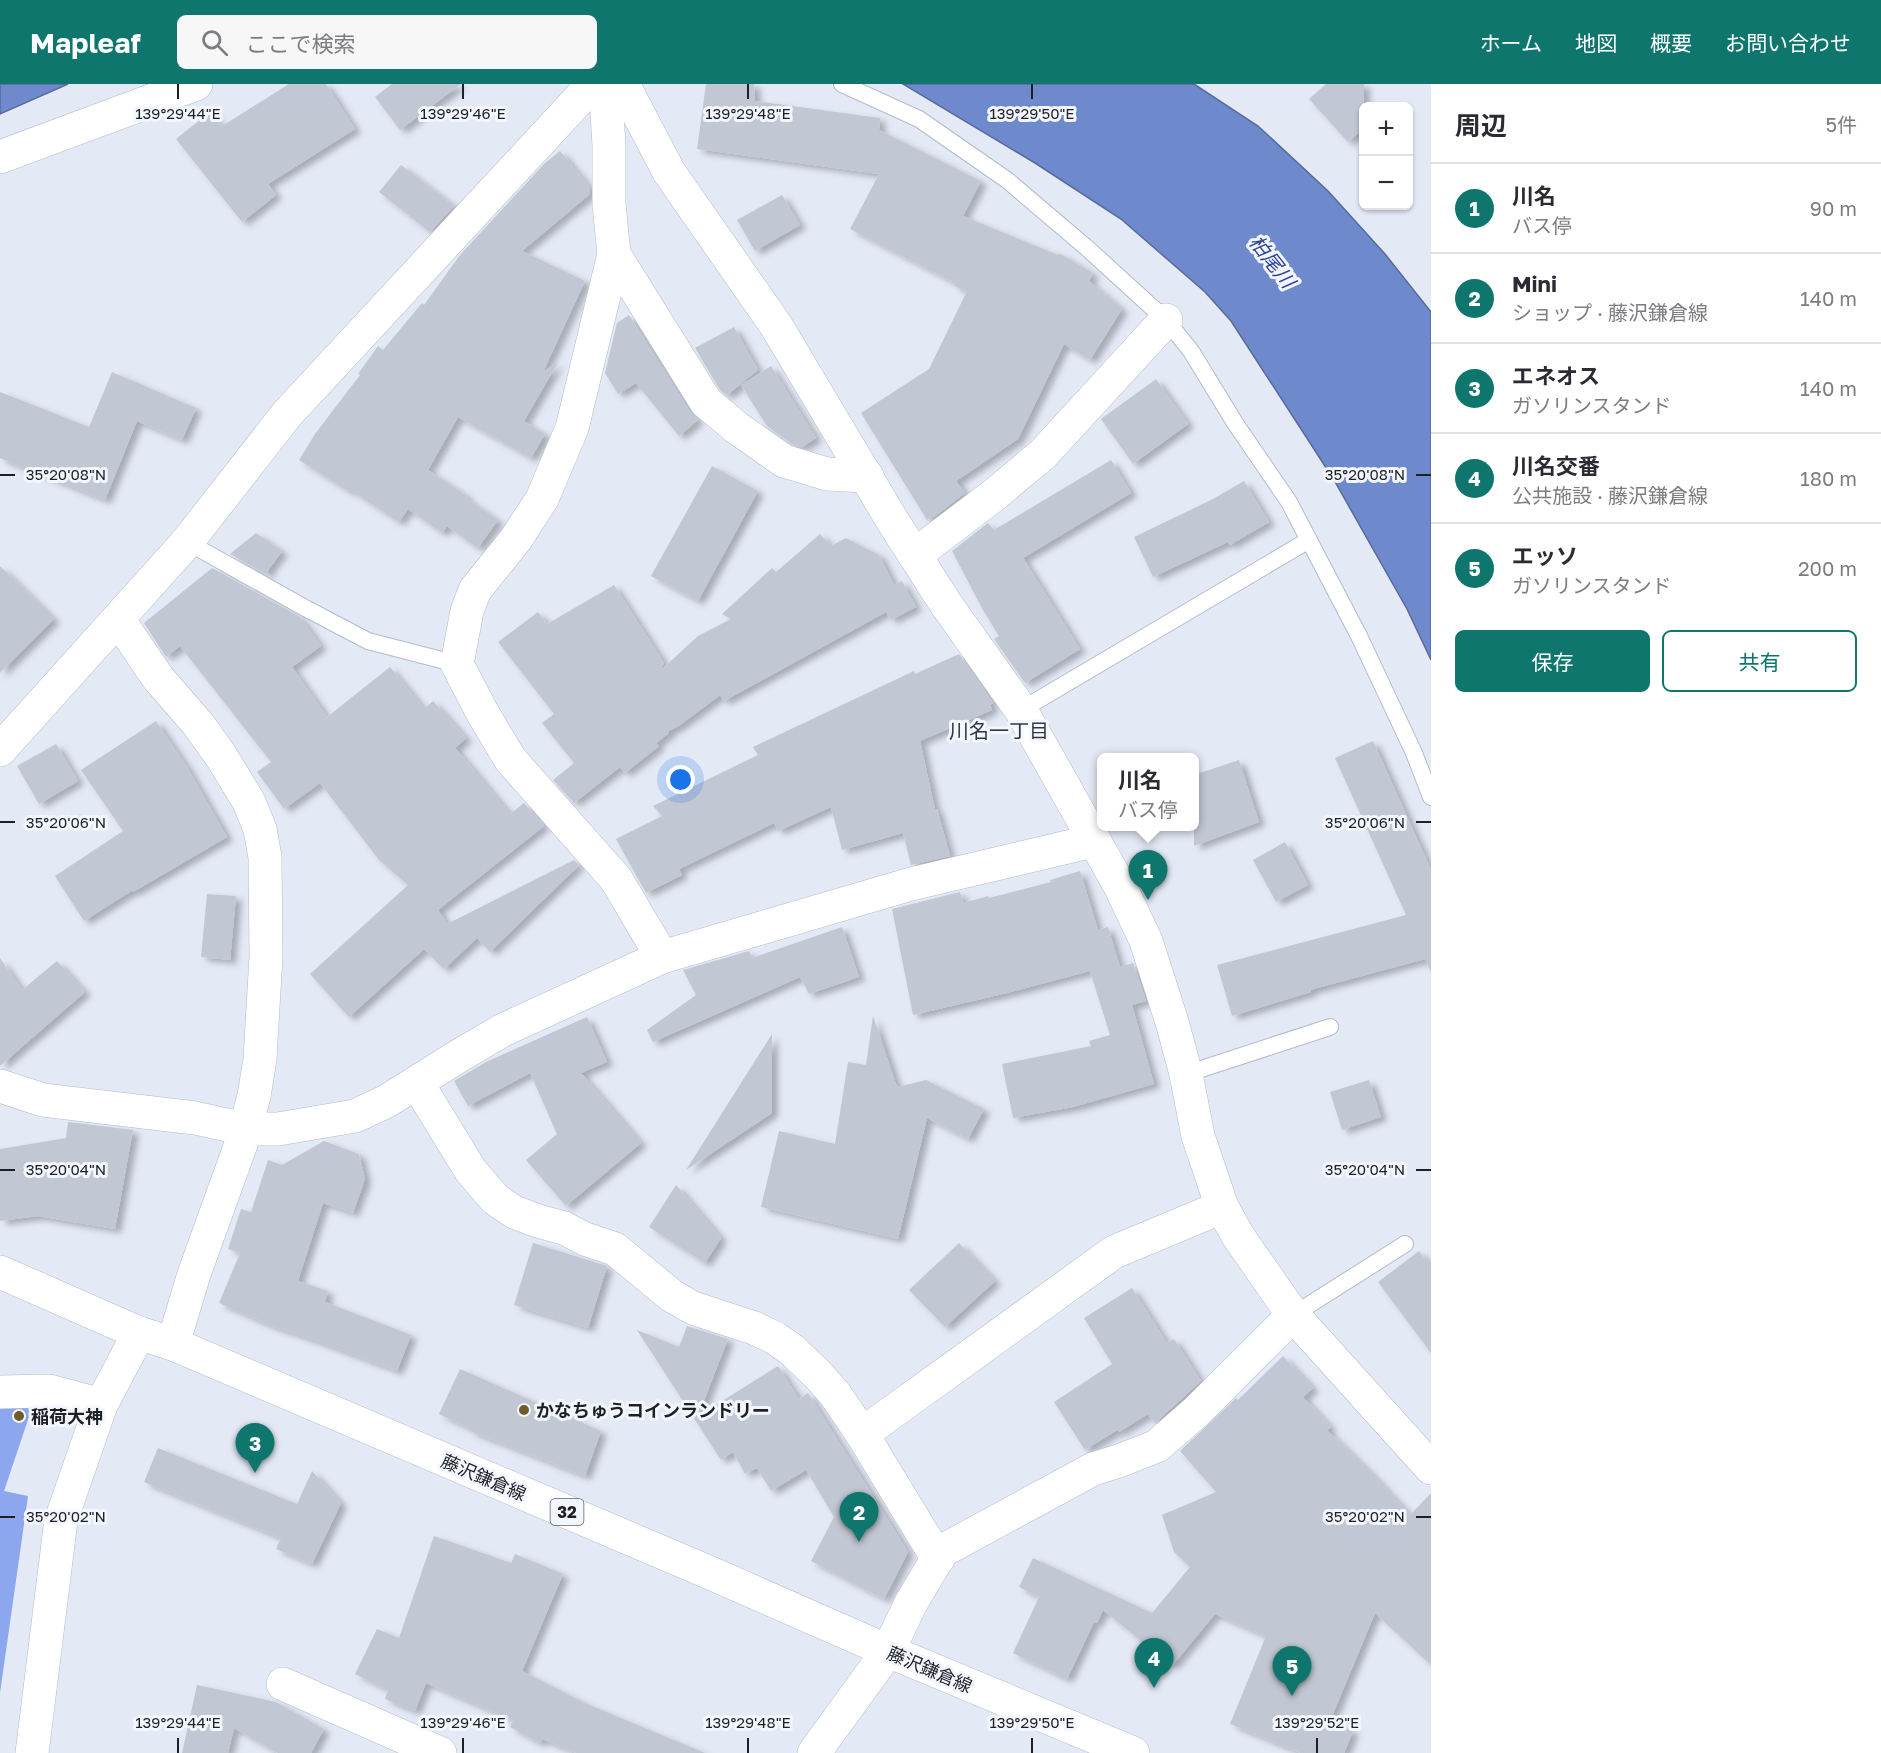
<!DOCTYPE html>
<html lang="ja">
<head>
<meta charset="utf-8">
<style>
	:root { --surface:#fff; --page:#f7f7f7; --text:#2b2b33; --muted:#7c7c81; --line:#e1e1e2; --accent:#0f766e }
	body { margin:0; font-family:"Golos Text","Noto Sans JP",sans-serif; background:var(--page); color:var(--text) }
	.controls { position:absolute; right:18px; top:18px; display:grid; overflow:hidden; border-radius:9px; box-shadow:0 2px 4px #0004 }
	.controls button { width:54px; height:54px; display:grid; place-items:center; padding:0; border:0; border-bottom:2px solid var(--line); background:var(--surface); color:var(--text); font:30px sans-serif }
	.you { position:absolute; left:681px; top:696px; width:21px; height:21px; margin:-15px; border:4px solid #fff; border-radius:50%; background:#1a73e8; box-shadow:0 0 0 9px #1a73e833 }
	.badge { display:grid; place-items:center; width:39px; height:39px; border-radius:50%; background:var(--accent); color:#fff; font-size:20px; font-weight:700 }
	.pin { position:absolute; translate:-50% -50px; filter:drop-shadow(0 2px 3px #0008) }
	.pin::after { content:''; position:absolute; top:32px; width:21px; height:18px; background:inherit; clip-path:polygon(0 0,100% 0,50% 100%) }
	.popup { position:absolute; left:1097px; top:669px; width:102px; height:78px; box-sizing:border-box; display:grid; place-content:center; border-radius:9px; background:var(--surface); filter:drop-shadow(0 2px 4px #0005); font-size:20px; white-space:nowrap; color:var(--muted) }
	.popup b { font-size:22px; color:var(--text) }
	.popup::after { content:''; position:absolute; left:50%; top:100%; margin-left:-12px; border:12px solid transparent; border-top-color:var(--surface) }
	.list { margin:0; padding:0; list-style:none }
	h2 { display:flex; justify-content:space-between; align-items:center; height:78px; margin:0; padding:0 24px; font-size:26px }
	h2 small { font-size:20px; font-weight:400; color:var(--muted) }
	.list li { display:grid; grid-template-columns:39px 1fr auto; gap:18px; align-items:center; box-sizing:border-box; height:90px; padding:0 24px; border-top:2px solid var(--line) }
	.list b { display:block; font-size:22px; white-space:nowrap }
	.list p { margin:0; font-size:20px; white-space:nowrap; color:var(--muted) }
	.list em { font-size:20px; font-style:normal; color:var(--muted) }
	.actions { display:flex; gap:12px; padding:18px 24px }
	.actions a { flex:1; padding:14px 0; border:2px solid var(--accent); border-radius:9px; text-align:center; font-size:21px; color:var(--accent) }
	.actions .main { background:var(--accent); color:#fff }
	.icon { flex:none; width:33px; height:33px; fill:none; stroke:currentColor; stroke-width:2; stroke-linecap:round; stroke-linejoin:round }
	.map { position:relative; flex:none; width:1431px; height:1669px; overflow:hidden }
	header { display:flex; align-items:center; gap:36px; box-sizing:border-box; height:84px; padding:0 30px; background:var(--accent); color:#fff }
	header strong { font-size:28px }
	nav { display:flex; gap:33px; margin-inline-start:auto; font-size:21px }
	.search { width:420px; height:54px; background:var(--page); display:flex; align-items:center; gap:15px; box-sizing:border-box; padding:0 21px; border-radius:9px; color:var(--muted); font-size:22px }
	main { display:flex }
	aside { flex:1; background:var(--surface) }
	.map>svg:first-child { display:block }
	.forest { fill:#8ca7ee }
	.water { fill:#6f89cd; stroke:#576a9a; stroke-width:1.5 }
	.building { fill:#c1c7d3; filter:url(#shadow) }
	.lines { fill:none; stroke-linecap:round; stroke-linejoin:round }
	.service-casing { stroke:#b4bac6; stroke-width:18 }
	.minor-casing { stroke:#b4bac6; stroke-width:34 }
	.primary-casing { stroke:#b4bac6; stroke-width:34 }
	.service { stroke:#fff; stroke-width:16 }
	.minor { stroke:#fff; stroke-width:33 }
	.primary { stroke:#fff; stroke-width:33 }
	.ticks { fill:none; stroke:#1e2024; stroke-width:2 }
	.poi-dot { fill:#705c2b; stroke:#f3f6fe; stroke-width:2 }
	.labels { text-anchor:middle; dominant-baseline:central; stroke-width:6; stroke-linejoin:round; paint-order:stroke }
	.shield { fill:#f3f6fe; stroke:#5e6065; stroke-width:1.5 }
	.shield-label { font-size:16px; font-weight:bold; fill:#1e2024 }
	.poi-label { font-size:18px; font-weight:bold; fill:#1e2024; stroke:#f3f6fe; text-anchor:start }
	.street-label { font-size:18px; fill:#1e2024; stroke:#f3f6fe }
	.water-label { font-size:20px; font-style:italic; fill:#2b4394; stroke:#f3f6fe }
	.neighbourhood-label { font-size:20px; fill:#323740; stroke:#f3f6fe }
	.ticks-label { font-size:15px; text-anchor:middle; fill:#1e2024; stroke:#f3f6fe; stroke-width:6; stroke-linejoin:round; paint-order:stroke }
</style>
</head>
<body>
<header>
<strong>Mapleaf</strong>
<div class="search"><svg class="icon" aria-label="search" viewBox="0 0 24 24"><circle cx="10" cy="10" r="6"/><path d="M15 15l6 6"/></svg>ここで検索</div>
<nav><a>ホーム</a><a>地図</a><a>概要</a><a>お問い合わせ</a></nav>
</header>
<main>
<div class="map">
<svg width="1431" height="1669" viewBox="0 0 1431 1669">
	<defs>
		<filter id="shadow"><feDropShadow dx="6" dy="4" stdDeviation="3" flood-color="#0004"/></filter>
	</defs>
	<rect width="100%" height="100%" fill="#e4e9f6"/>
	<!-- forest -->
	<polygon class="forest" points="35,1315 4,1407 28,1412 0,1609 0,1322"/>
	<!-- water -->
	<g class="water">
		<polygon points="0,0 68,0 0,30"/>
		<polygon points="903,0 1194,0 1258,42 1328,107 1385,170 1431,228 1431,576 1407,525 1334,396 1231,237 1205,208 1121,135 1035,79"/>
	</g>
	<!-- building -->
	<g class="building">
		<polygon points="289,0 326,0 355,45 268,100 276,111 242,138 176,55 210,28 222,42"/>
		<polygon points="392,0 461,0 400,46 375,13"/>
		<polygon points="706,0 754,0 755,17 880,34 879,46 981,97 963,132 1058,171 1059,169 1093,189 1089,197 1122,225 1090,276 1064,260 1018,355 956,397 965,409 934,433 933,432 927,436 861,329 929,285 967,207 954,202 955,199 850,145 879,90 697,65"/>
		<polygon points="1326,0 1364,0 1364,44 1348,58 1309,15"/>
		<polygon points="560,67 590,104 590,110 522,167 585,197 543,288 558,278 524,337 545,350 531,374 458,333 428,386 467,412 466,414 498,436 478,464 447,442 442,449 408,425 399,438 349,405 348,407 299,376 315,350 360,291 358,290 378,262 383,266 422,219 424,221 460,171 544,80"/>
		<polygon points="401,81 454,122 430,148 379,108"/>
		<polygon points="782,111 800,141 755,167 737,136"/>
		<polygon points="629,231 690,328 698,336 679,352 636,299 618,310 605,289 617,239"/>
		<polygon points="734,243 758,286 727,311 720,306 695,264"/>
		<polygon points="771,282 816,354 802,363 792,360 767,342 741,301"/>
		<polygon points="112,288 196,324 182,356 137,337 105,416 0,374 0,308 89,343"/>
		<polygon points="1156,295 1188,340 1133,380 1101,335"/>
		<polygon points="1111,376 1131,409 1023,474 1080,565 1025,599 994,555 999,552 983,526 952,467 988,439 994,446"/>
		<polygon points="712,382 758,407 698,517 651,492"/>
		<polygon points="1244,397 1269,438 1230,461 1228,458 1153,493 1134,453 1213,415"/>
		<polygon points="256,449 282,467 267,488 271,493 230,470"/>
		<polygon points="820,450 831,462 846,454 879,471 894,501 902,497 916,523 891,536 886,528 724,617 720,611 680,641 669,647 669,649 656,659 659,662 625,689 620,683 574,719 553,696 574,679 542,639 554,630 498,558 538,528 547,540 614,501 664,579 661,586 698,552 731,535 722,530 772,484 776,488"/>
		<polygon points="0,482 54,535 0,589"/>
		<polygon points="212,484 300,533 321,562 292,583 327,633 390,583 424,625 433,617 466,654 455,664 510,730 524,719 544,742 438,826 447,840 574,776 579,781 490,868 477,854 444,885 424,865 349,933 310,890 408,801 379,776 320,699 284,725 257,688 271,678 180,562 166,573 144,539"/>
		<polygon points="959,570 993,619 990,621 992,626 920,657 935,725 937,725 950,772 911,781 903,749 842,766 831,723 778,747 774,739 679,785 682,791 646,809 616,755 662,732 653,722 758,671 753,663 914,587 915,590"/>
		<polygon points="156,637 187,683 227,753 133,808 133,806 84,837 55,792 123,747 81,686"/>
		<polygon points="1373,657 1431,786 1431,888 1425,875 1310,906 1311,908 1232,932 1217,881 1406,831 1335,674"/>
		<polygon points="56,660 78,697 39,720 17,682"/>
		<polygon points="1239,676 1259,738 1194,762 1194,691"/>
		<polygon points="1285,758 1308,801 1276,818 1253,776"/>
		<polygon points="1080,787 1098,846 1108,843 1120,883 1133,879 1146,917 1132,921 1154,1000 1073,1023 1013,1034 1002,980 1091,962 1089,957 1110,951 1090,887 1007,909 913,931 892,825 960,808 963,819 988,812 989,814 1051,798 1050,796"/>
		<polygon points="207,810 236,812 230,876 201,873"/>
		<polygon points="842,843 859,893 809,910 800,893 653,958 647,946 696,911 683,886 749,867 752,874"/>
		<polygon points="0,874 22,906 57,877 85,908 0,982"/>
		<polygon points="873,932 897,1003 926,996 984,1025 968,1055 927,1034 898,1155 761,1123 779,1047 835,1060 848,978 866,981"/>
		<polygon points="587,933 607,978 581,989 641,1059 566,1122 526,1076 557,1050 530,989 468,1022 454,997 486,978"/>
		<polygon points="772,950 772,1029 686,1086"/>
		<polygon points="1369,996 1381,1033 1342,1046 1330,1008"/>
		<polygon points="68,1038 133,1046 115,1145 38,1132 0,1137 0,1065 66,1054"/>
		<polygon points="324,1057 359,1070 365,1095 353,1129 323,1119 298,1197 328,1207 325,1218 411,1251 397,1287 314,1256 272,1242 219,1219 240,1169 228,1165 241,1125 251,1128 268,1076 282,1081"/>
		<polygon points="676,1101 721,1154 705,1179 649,1143"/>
		<polygon points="533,1159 607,1182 588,1244 514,1221"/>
		<polygon points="959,1159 995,1197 945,1243 909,1206"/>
		<polygon points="1419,1167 1431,1183 1431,1269 1378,1198"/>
		<polygon points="1132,1204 1167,1259 1174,1255 1201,1297 1155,1339 1148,1330 1119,1348 1117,1346 1085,1366 1054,1318 1112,1280 1084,1234"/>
		<polygon points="687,1242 728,1255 698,1332 778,1282 799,1315 808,1309 908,1468 884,1515 811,1477 834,1433 806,1386 771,1407 757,1384 745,1390 733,1368 721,1376 637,1246 679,1263"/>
		<polygon points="1283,1272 1313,1304 1303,1313 1331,1343 1327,1346 1369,1387 1410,1431 1431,1409 1431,1581 1375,1529 1330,1637 1353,1647 1344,1669 1301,1669 1230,1640 1266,1552 1215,1530 1172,1582 1103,1526 1097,1539 1094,1538 1067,1595 1013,1569 1039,1513 1019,1503 1033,1474 1152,1529 1190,1483 1174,1468 1162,1431 1216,1408 1180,1367 1236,1314 1238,1316"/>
		<polygon points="460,1285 601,1347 585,1392 470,1347 471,1345 439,1330"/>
		<polygon points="158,1364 297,1420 312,1387 341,1419 312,1480 276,1465 281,1454 144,1398"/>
		<polygon points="434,1452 511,1479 515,1470 563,1490 522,1587 587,1620 705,1669 577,1669 542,1655 540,1659 510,1643 513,1636 426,1599 415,1627 385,1615 388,1606 355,1590 377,1545 399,1554"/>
		<polygon points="197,1601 276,1618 324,1645 311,1669 278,1669 234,1644 228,1669 182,1669"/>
	</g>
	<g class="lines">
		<defs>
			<g id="service">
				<polyline points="842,0 919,35 1007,96 1087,164 1166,236 1191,267 1235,339 1289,418 1359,552 1414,669 1431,713"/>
				<polyline points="187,458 307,525 368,557 457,580"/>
				<polyline points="1021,626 1309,456"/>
				<polyline points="1186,990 1330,943"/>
				<polyline points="1293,1231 1405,1160"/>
			</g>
			<g id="minor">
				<polyline points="605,0 609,61 609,120 614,170 706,318 737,344 784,377 827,390 867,392"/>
				<polyline points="623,0 669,88 777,243 892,436 946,520 1021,626 1120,802 1146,857 1172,938 1186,990 1198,1052 1222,1123 1238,1152 1293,1231 1431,1384"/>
				<polyline points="0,73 196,0"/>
				<polyline points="614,170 572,344 542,415 516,455 475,506 467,527 457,580 482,628 510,675 616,795 662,873"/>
				<polyline points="915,471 994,411 1043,370 1166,236"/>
				<polyline points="118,535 158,594 198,640 221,672 249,718 260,745 265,773 266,872 260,975 254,1012 241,1060 194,1190 173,1260"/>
				<polyline points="0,666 187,458 287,330 593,0"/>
				<polyline points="417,999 471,1087 495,1115 514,1128 538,1137 564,1144 585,1155 615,1165 672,1212 693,1224 754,1244 775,1254 792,1266 818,1291 835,1310 862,1350 938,1475"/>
				<polyline points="0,1002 43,1016 195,1034 245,1045 278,1045 355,1032 387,1017 457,973 503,946 662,873 911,800 1093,757"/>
				<polyline points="0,1308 49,1307 101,1321"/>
				<polyline points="862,1350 1114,1168 1222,1123"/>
				<polyline points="283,1600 440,1669"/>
				<polyline points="32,1669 61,1436 101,1321 139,1249"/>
				<polyline points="814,1669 888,1567 911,1519 942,1467 1093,1385 1119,1377 1157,1362 1197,1327 1293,1231"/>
			</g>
			<polyline id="primary" points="0,1188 139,1249 173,1260 715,1491 888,1567 1133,1669"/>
		</defs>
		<!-- service casing -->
		<use href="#service" class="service-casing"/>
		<!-- minor casing -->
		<use href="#minor" class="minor-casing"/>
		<!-- primary casing -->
		<use href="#primary" class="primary-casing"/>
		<!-- service -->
		<use href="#service" class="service"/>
		<!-- minor -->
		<use href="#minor" class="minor"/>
		<!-- primary -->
		<use href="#primary" class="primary"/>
	</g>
	<!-- ticks -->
	<path class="ticks" d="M178 0V15M463 0V15M748 0V15M1032 0V15M0 391H15M1416 391H1431M0 738H15M1416 738H1431M0 1086H15M1416 1086H1431M0 1433H15M1416 1433H1431M178 1654V1669M463 1654V1669M748 1654V1669M1032 1654V1669M1317 1654V1669"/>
	<!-- markers -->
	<g class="poi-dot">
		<circle cx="524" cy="1326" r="6"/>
		<circle cx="19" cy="1332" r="6"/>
	</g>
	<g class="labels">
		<!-- shield labels -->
		<rect class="shield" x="550.5" y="1415" width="33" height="26" rx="4.5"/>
		<g class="shield-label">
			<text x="567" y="1428">32</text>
		</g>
		<!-- poi labels -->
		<g class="poi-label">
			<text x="536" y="1326">かなちゅうコインランドリー</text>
			<text x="31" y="1332">稲荷大神</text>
		</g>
		<!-- street labels -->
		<g class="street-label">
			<text transform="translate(484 1393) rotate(23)">藤沢鎌倉線</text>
			<text transform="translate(930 1585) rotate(23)">藤沢鎌倉線</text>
		</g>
		<!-- water labels -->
		<g class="water-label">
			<text transform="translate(1273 177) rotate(52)">柏尾川</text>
		</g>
		<!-- neighbourhood labels -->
		<g class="neighbourhood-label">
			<text x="999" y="646">川名一丁目</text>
		</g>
	</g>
	<g class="ticks-label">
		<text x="178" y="35">139°29'44"E</text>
		<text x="463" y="35">139°29'46"E</text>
		<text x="748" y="35">139°29'48"E</text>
		<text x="1032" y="35">139°29'50"E</text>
		<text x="66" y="396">35°20'08"N</text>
		<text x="1365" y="396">35°20'08"N</text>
		<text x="66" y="744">35°20'06"N</text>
		<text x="1365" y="744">35°20'06"N</text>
		<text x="66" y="1091">35°20'04"N</text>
		<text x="1365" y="1091">35°20'04"N</text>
		<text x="66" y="1438">35°20'02"N</text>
		<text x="1365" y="1438">35°20'02"N</text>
		<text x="178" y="1644">139°29'44"E</text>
		<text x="463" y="1644">139°29'46"E</text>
		<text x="748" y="1644">139°29'48"E</text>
		<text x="1032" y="1644">139°29'50"E</text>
		<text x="1317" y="1644">139°29'52"E</text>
	</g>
</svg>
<div class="controls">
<button>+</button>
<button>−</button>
</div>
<div class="you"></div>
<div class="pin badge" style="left:1148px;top:816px">1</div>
<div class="popup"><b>川名</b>バス停</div>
<div class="pin badge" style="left:859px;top:1458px">2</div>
<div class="pin badge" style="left:255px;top:1389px">3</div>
<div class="pin badge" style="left:1154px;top:1604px">4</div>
<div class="pin badge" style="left:1292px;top:1612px">5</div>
</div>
<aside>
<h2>周辺<small>5件</small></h2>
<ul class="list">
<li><span class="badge">1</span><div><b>川名</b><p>バス停</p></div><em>90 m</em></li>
<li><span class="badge">2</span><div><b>Mini</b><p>ショップ · 藤沢鎌倉線</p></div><em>140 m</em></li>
<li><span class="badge">3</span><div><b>エネオス</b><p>ガソリンスタンド</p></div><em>140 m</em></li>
<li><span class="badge">4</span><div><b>川名交番</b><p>公共施設 · 藤沢鎌倉線</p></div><em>180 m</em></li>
<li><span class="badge">5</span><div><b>エッソ</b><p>ガソリンスタンド</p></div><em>200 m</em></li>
</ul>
<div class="actions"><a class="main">保存</a><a>共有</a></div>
</aside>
</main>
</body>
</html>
